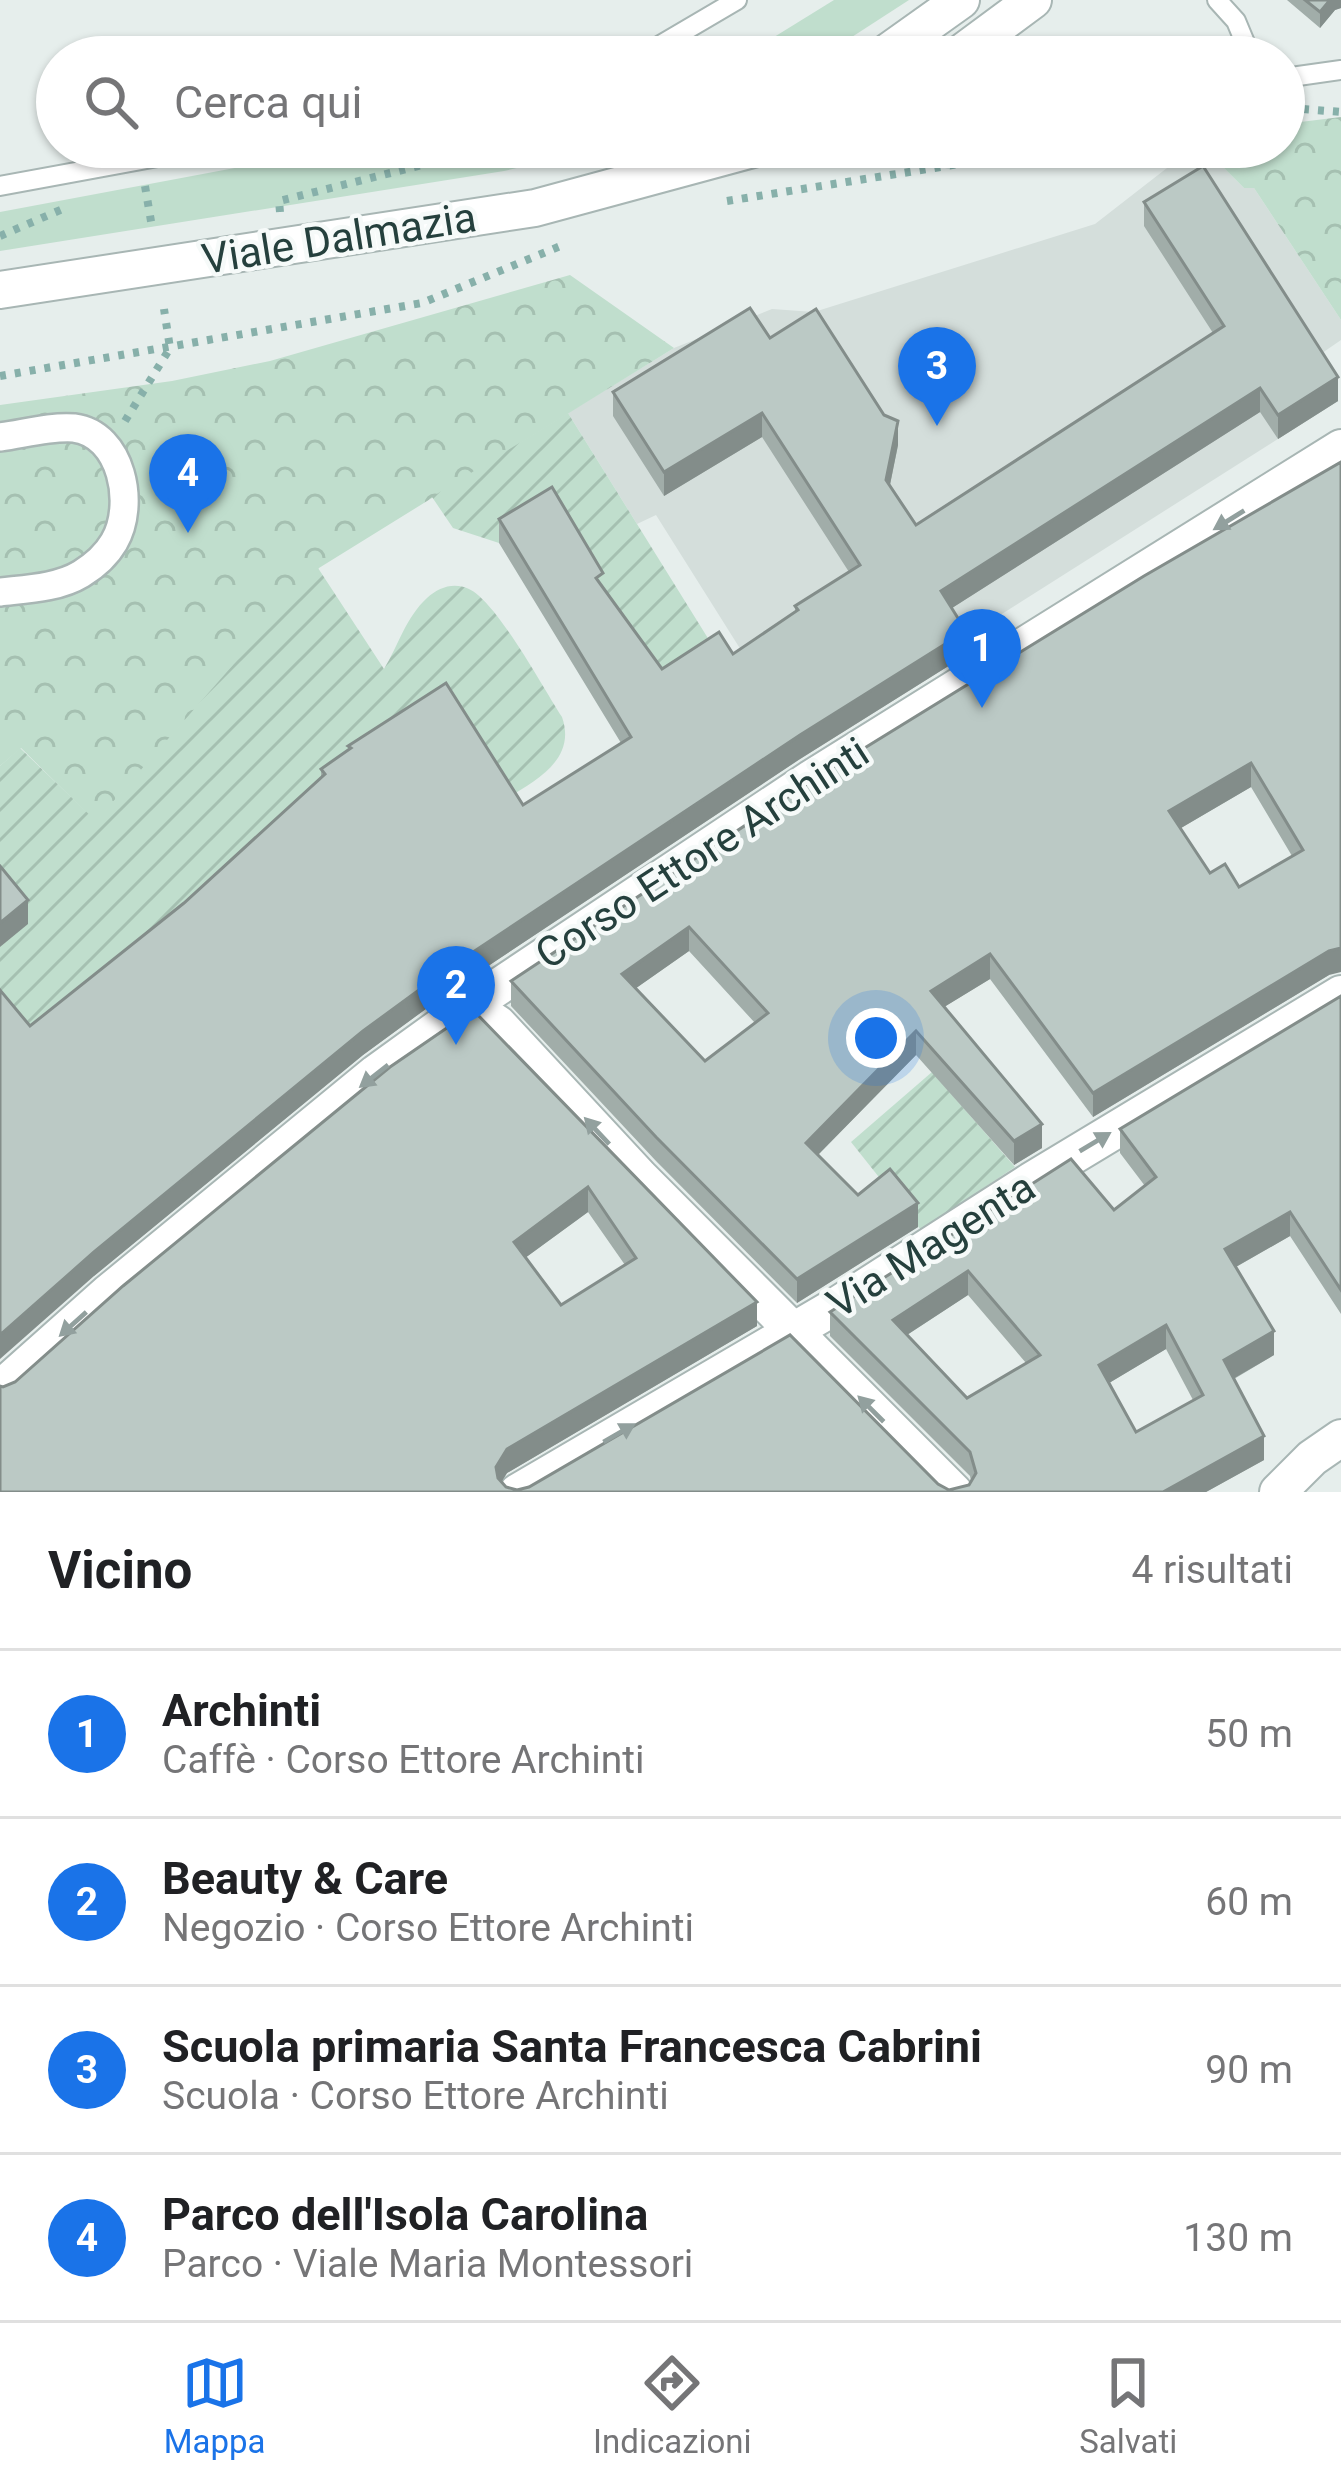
<!DOCTYPE html>
<html lang="it">
<head>
<meta charset="utf-8">
<style>
	:root { --surface:#fff; --page:#f2f2f2; --text:#202124; --muted:#757577; --line:#e0e0e0; --accent:#1a73e8 }
	body { margin:0; font-family:Roboto,sans-serif; background:var(--page); color:var(--text) }
	.you { position:absolute; left:876px; top:1038px; width:42px; height:42px; margin:-30px; border:9px solid #fff; border-radius:50%; background:#1a73e8; box-shadow:0 0 0 18px #1a73e833 }
	.badge { display:grid; place-items:center; width:78px; height:78px; border-radius:50%; background:var(--accent); color:#fff; font-size:39px; font-weight:700 }
	.pin { position:absolute; translate:-50% -99px; filter:drop-shadow(0 3px 6px #0008) }
	.pin::after { content:''; position:absolute; top:63px; width:42px; height:36px; background:inherit; clip-path:polygon(0 0,100% 0,50% 100%) }
	.list { margin:0; padding:0; list-style:none }
	h2 { display:flex; justify-content:space-between; align-items:center; height:156px; margin:0; padding:0 48px; font-size:51px }
	h2 small { font-size:39px; font-weight:400; color:var(--muted) }
	.list li { display:grid; grid-template-columns:78px 1fr auto; gap:36px; align-items:center; box-sizing:border-box; height:168px; padding:0 48px; border-top:3px solid var(--line) }
	.list b { display:block; font-size:45px; white-space:nowrap }
	.list p { margin:0; font-size:39px; white-space:nowrap; color:var(--muted) }
	.list em { font-size:39px; font-style:normal; color:var(--muted) }
	.icon { flex:none; width:66px; height:66px; fill:none; stroke:currentColor; stroke-width:2; stroke-linecap:round; stroke-linejoin:round }
	.map { position:relative; flex:none; width:1341px; height:1492px; overflow:hidden }
	.search { position:absolute; background:var(--surface); box-shadow:0 3px 9px #0004; left:36px; right:36px; top:36px; height:132px; display:flex; align-items:center; gap:30px; box-sizing:border-box; padding:0 42px; border-radius:66px; color:var(--muted); font-size:45px }
	.sheet { height:828px; background:var(--surface) }
	nav { display:flex; justify-content:space-around; align-items:center; box-sizing:border-box; height:168px; border-top:3px solid var(--line); background:var(--surface); font-size:33px; color:var(--muted) }
	nav a { display:grid; justify-items:center; gap:6px }
	nav .on { color:var(--accent) }
	.map>svg:first-child { display:block }
	.built { fill:#d4dedb }
	.grass { fill:#c0decd }
	.park { fill:url(#park-crowns) }
	.garden { fill:url(#garden-furrows) }
	.lines { fill:none; stroke-linecap:round; stroke-linejoin:round }
	.service-casing { stroke:#a8b6b4; stroke-width:22 }
	.pedestrian-casing { stroke:#a8b6b4; stroke-width:32 }
	.minor-casing { stroke:#a8b6b4; stroke-width:40 }
	.tertiary-casing { stroke:#a8b6b4; stroke-width:40 }
	.path { stroke:#87b0aa; stroke-width:8; stroke-dasharray:6 9; stroke-linecap:butt }
	.service { stroke:#fff; stroke-width:18 }
	.pedestrian { stroke:#fff; stroke-width:27 }
	.minor { stroke:#fff; stroke-width:36 }
	.tertiary { stroke:#fff; stroke-width:36 }
	.wall { fill:#a1ada9; fill-rule:evenodd }
	.shaded-wall { fill:#838d8a }
	.building { fill:#bbc9c5; stroke:#838d8a; stroke-width:3; fill-rule:evenodd }
	.oneway { fill:#92a09e }
	.labels { text-anchor:middle; dominant-baseline:central; stroke-width:9; stroke-linejoin:round; paint-order:stroke }
	.street-label { font-size:42px; fill:#25403d; stroke:#f6faf9 }
</style>
</head>
<body>
<div class="map">
<svg width="1341" height="1492" viewBox="0 0 1341 1492">
	<defs>
		<pattern id="park-crowns" width="20" height="18" patternUnits="userSpaceOnUse" patternTransform="scale(3)"><rect width="20" height="18" fill="#c0decd"/><path d="M2 6a3 3 0 1 1 6 0M12 15a3 3 0 1 1 6 0" fill="none" stroke="#a5c0b1"/></pattern>
		<pattern id="garden-furrows" width="10" height="10" patternUnits="userSpaceOnUse" patternTransform="scale(3)"><rect width="10" height="10" fill="#c0decd"/><path d="M-1 1l2-2M0 10L10 0M9 11l2-2" fill="none" stroke="#a5c0b1"/></pattern>
	</defs>
	<rect width="100%" height="100%" fill="#e6eeec"/>
	<!-- built -->
	<polygon class="built" points="1194,147 1203,147 1244,188 1254,188 1341,320 1341,340 1312,360 1338,401 899,679 751,666 656,515 637,524 568,413 674,348 772,309 814,312 1095,224"/>
	<!-- grass -->
	<g class="grass">
		<polygon points="834,0 909,0 821,57 742,57"/>
		<polygon points="346,147 609,147 504,171 0,251 0,212"/>
	</g>
	<!-- park -->
	<g class="park">
		<polygon points="1341,117 1341,320 1254,188 1244,188 1203,147 1284,147 1284,124"/>
		<polygon points="570,275 674,348 319,568 96,822 21,748 0,766 0,405 172,381 270,361"/>
	</g>
	<!-- garden -->
	<g class="garden">
		<polygon points="568,413 719,656 661,693 551,511 499,543 453,528 432,497"/>
		<path d="M318 568 384 669C398 646 406 617 427 598 439 587 454 582 469 589 497 602 543 688 562 717 577 760 535 781 504 800L0 1074V766L20 748 96 821Z"/>
		<polygon points="932,1072 1015,1167 921,1230 851,1142"/>
	</g>
	<g class="lines">
		<defs>
			<g id="service">
				<polyline points="1217,0 1236,21 1251,57"/>
				<polyline points="640,57 737,0"/>
				<polyline points="1284,78 1341,70"/>
				<polyline points="0,186 212,147"/>
			</g>
			<path id="pedestrian" d="M0 437C23 434 51 426 74 428 122 434 136 505 114 542 107 554 94 566 81 574 58 588 26 589 0 592"/>
			<g id="minor">
				<polyline points="462,1011 480,1012 498,1024 640,1177 954,1492"/>
				<polyline points="0,1389 108,1293 376,1073 462,1011 812,778 1341,448"/>
				<polyline points="518,1492 836,1306 1031,1181 1341,994"/>
				<polyline points="1278,1492 1312,1458 1341,1438"/>
			</g>
			<g id="tertiary">
				<polyline points="881,57 961,0"/>
				<polyline points="956,57 1033,0"/>
				<polyline points="0,290 535,208 760,147"/>
			</g>
		</defs>
		<!-- service casing -->
		<use href="#service" class="service-casing"/>
		<!-- pedestrian casing -->
		<use href="#pedestrian" class="pedestrian-casing"/>
		<!-- minor casing -->
		<use href="#minor" class="minor-casing"/>
		<!-- tertiary casing -->
		<use href="#tertiary" class="tertiary-casing"/>
		<!-- path -->
		<g class="path">
			<polyline points="1303,109 1341,112"/>
			<polyline points="945,168 946,147"/>
			<polyline points="145,186 152,227"/>
			<polyline points="727,201 1066,147"/>
			<polyline points="280,212 279,201 494,147"/>
			<polyline points="0,236 65,208"/>
			<polyline points="0,376 422,303 563,245"/>
			<polyline points="125,421 170,348 164,309"/>
		</g>
		<!-- service -->
		<use href="#service" class="service"/>
		<!-- pedestrian -->
		<use href="#pedestrian" class="pedestrian"/>
		<!-- minor -->
		<use href="#minor" class="minor"/>
		<!-- tertiary -->
		<use href="#tertiary" class="tertiary"/>
	</g>
	<!-- wall -->
	<g class="wall">
		<polygon points="1287,0 1341,0 1341,8 1335,10 1320,28"/>
		<polygon points="1144,202 1338,401 1278,439 1260,412 952,608 966,655 800,759 449,992 363,1055 94,1276 30,1026 184,903 321,777 321,769 348,750 348,746 523,805 621,743 499,543 499,519 603,587 662,669 733,654 795,612 795,606 849,572 762,437 664,496 613,416 613,392 770,338 898,445 890,485 916,525 1213,333 1144,226"/>
		<path d="M1341 462 1329 975 1093 1117 990 979 944 1007 1042 1148 1014 1165 916 1055 818 1155 858 1195 918 1227 797 1303 656 1161 511 1006V981ZM1251 787 1292 856 1239 887 1210 873 1181 828ZM689 951 755 1023 705 1061 636 988Z"/>
		<path d="M1341 996V1314L1290 1236 1236 1267 1274 1355 1234 1379 1264 1460 1206 1492H0L3 1387 15 1382 473 1010 757 1326 507 1473 501 1482 506 1487 517 1490 938 1484 949 1490 969 1485 971 1481 970 1476 830 1336V1312L1114 1210 1145 1186 1120 1153V1129ZM588 1212 625 1265 561 1305 525 1258ZM968 1295 1026 1363 967 1398 907 1335ZM1166 1349 1193 1400 1136 1432 1109 1383Z"/>
	</g>
	<!-- shaded-wall -->
	<g class="shaded-wall">
		<polygon points="1330,0 1341,0 1341,8 1335,10 1320,28 1320,12"/>
		<polygon points="1338,377 1338,401 1278,439 1278,415"/>
		<polygon points="1260,388 1260,412 941,615 941,591"/>
		<polygon points="762,413 762,437 664,496 664,472"/>
		<polygon points="898,421 898,445 886,504 886,480"/>
		<polygon points="966,631 966,655 800,759 449,992 363,1055 94,1276 0,1359 0,1335 94,1252 363,1031 449,968 800,735"/>
		<polygon points="1251,763 1251,787 1169,835 1169,811"/>
		<polygon points="28,900 28,924 0,947 0,923"/>
		<polygon points="689,927 689,951 622,998 622,974"/>
		<polygon points="1341,948 1341,972 1329,975 1093,1117 1093,1093 1329,951"/>
		<polygon points="990,954 990,979 931,1015 931,991"/>
		<polygon points="916,1031 916,1055 806,1167 806,1143"/>
		<polygon points="1042,1124 1042,1148 1014,1165 1014,1141"/>
		<polygon points="588,1187 588,1212 514,1266 514,1242"/>
		<polygon points="918,1203 918,1227 797,1303 797,1279"/>
		<polygon points="1290,1212 1290,1236 1225,1273 1225,1249"/>
		<polygon points="968,1271 968,1295 893,1344 893,1320"/>
		<polygon points="757,1302 757,1326 507,1473 496,1491 496,1467 507,1449"/>
		<polygon points="1166,1325 1166,1349 1099,1389 1099,1365"/>
		<polygon points="1274,1331 1274,1355 1224,1384 1224,1360"/>
		<polygon points="1264,1436 1264,1460 1206,1492 1163,1492"/>
	</g>
	<!-- building -->
	<g class="building">
		<polygon points="1305,0 1330,0 1320,12"/>
		<polygon points="1203,166 1338,377 1278,415 1260,388 941,591 966,631 800,735 449,968 363,1031 94,1252 0,1335 0,990 30,1026 184,903 325,774 321,769 351,748 348,746 446,683 523,805 631,737 499,519 552,487 603,573 596,578 662,669 719,632 733,654 798,610 795,606 860,565 762,413 664,472 613,392 750,308 770,338 816,309 884,415 898,421 886,480 916,525 1224,326 1144,202"/>
		<path d="M1341 462V948L1329 951 1093 1093 990 954 931 991 1042 1124 1014 1141 916 1031 806 1143 858 1195 890 1169 918 1203 797 1279 656 1137 511 981 824 773 1144 576ZM1251 763 1303 850 1239 887 1225 864 1210 873 1169 811ZM689 927 768 1013 705 1061 622 974Z"/>
		<polygon points="0,866 28,900 0,923"/>
		<path d="M1341 996V1290L1290 1212 1225 1249 1274 1331 1224 1360 1264 1436 1163 1492H0V1386L3 1387 15 1382 123 1286 390 1067 473 1010 757 1302 507 1449 496 1467 498 1478 506 1487 517 1490 529 1487 790 1335 938 1484 949 1490 969 1485 976 1473 970 1452 830 1312 1071 1159 1114 1210 1156 1177 1120 1129ZM588 1187 636 1258 561 1305 514 1242ZM968 1271 1040 1355 967 1398 893 1320ZM1166 1325 1203 1395 1136 1432 1099 1365Z"/>
	</g>
	<!-- one-way arrows -->
	<defs><path id="oneway-solid" d="M-6-.8H1V-3.2L6.5 0L1 3.2V.8H-6Z" transform="scale(3)"/></defs>
	<g class="oneway">
		<use href="#oneway-solid" transform="translate(1229 520) rotate(148)"/>
		<use href="#oneway-solid" transform="translate(374 1076) rotate(142)"/>
		<use href="#oneway-solid" transform="translate(597 1131) rotate(-133)"/>
		<use href="#oneway-solid" transform="translate(1095 1142) rotate(-31)"/>
		<use href="#oneway-solid" transform="translate(73 1324) rotate(138)"/>
		<use href="#oneway-solid" transform="translate(871 1409) rotate(-135)"/>
		<use href="#oneway-solid" transform="translate(619 1433) rotate(-30)"/>
	</g>
	<g class="labels">
		<!-- street labels -->
		<g class="street-label">
			<text transform="translate(339 238) rotate(-9)">Viale Dalmazia</text>
			<text transform="translate(702 853) rotate(-33)">Corso Ettore Archinti</text>
			<text transform="translate(931 1245) rotate(-32)">Via Magenta</text>
		</g>
	</g>
</svg>
<div class="you"></div>
<div class="pin badge" style="left:982px;top:708px">1</div>
<div class="pin badge" style="left:456px;top:1045px">2</div>
<div class="pin badge" style="left:937px;top:426px">3</div>
<div class="pin badge" style="left:188px;top:533px">4</div>
<div class="search"><svg class="icon" aria-label="search" viewBox="0 0 24 24"><circle cx="10" cy="10" r="6"/><path d="M15 15l6 6"/></svg>Cerca qui</div>
</div>
<section class="sheet">
<h2>Vicino<small>4 risultati</small></h2>
<ul class="list">
<li><span class="badge">1</span><div><b>Archinti</b><p>Caffè · Corso Ettore Archinti</p></div><em>50 m</em></li>
<li><span class="badge">2</span><div><b>Beauty &amp; Care</b><p>Negozio · Corso Ettore Archinti</p></div><em>60 m</em></li>
<li><span class="badge">3</span><div><b>Scuola primaria Santa Francesca Cabrini</b><p>Scuola · Corso Ettore Archinti</p></div><em>90 m</em></li>
<li><span class="badge">4</span><div><b>Parco dell'Isola Carolina</b><p>Parco · Viale Maria Montessori</p></div><em>130 m</em></li>
</ul>
</section>
<nav>
<a class="on"><svg class="icon" aria-label="map" viewBox="0 0 24 24"><path d="M3 6l6-2 6 2 6-2v14l-6 2-6-2-6 2zM9 4v14M15 6v14"/></svg>Mappa</a>
<a><svg class="icon" aria-label="directions" viewBox="0 0 24 24"><path d="M12 3l9 9-9 9-9-9zM9 14v-3h6M13 9l2 2-2 2"/></svg>Indicazioni</a>
<a><svg class="icon" aria-label="saved" viewBox="0 0 24 24"><path d="M7 4h10v16l-5-4-5 4z"/></svg>Salvati</a>
</nav>
</body>
</html>
